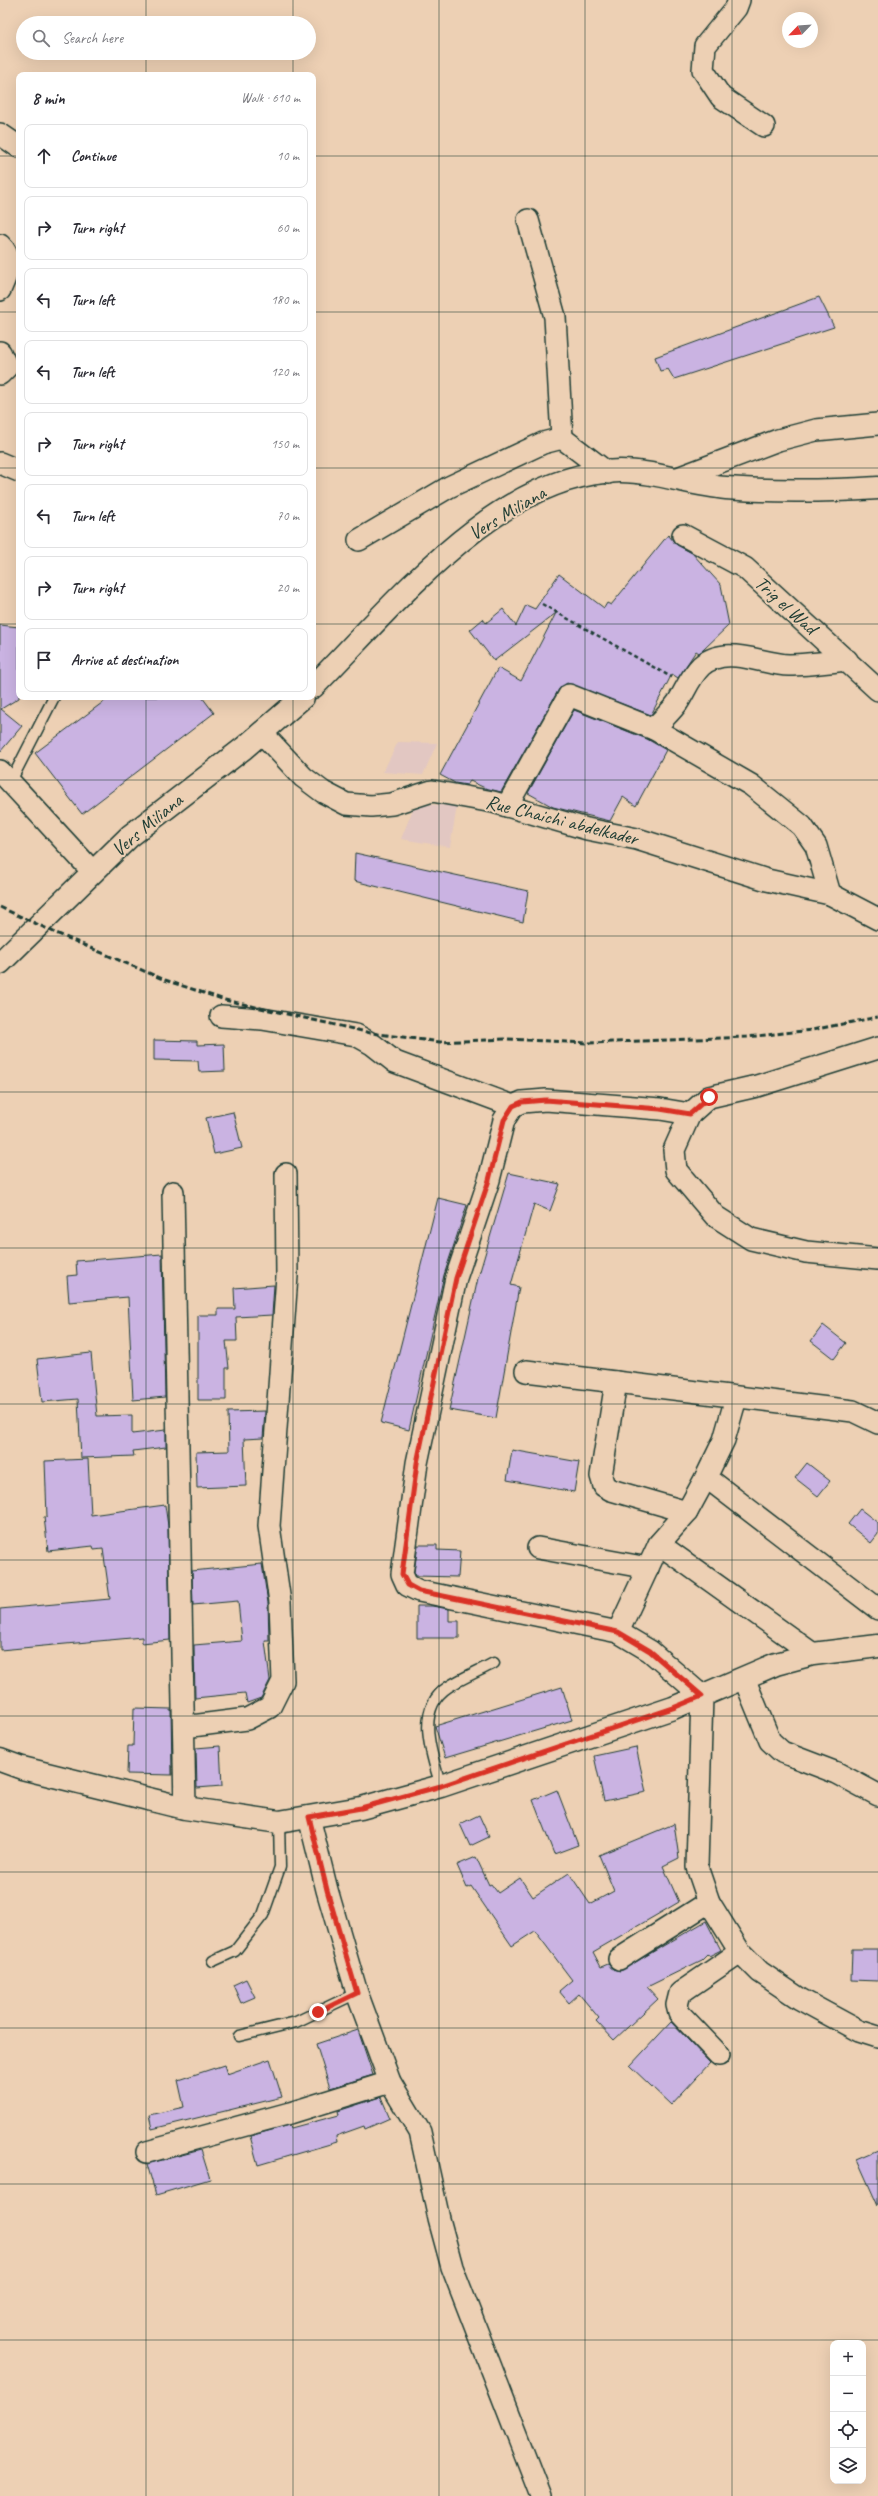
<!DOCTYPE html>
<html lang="en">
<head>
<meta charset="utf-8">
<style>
	:root { --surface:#fff; --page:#f2f2f3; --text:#2b2b33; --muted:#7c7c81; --line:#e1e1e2 }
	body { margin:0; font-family:Caveat,sans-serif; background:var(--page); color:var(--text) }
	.controls { position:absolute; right:12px; bottom:12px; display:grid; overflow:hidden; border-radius:8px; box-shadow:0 4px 16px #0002 }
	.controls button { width:36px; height:36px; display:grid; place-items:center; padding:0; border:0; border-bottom:1px solid var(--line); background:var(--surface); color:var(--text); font:20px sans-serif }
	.compass { position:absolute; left:782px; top:12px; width:36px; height:36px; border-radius:50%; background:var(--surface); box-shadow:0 4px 16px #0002; rotate:245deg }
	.stop { position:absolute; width:12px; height:12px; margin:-9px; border:3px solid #d93025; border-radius:50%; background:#fff }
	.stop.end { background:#d93025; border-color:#fff; box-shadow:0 1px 4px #0008 }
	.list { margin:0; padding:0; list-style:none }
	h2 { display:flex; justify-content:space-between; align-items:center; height:52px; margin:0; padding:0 16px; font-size:17px }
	h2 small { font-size:13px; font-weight:400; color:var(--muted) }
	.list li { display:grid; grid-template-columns:26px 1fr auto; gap:12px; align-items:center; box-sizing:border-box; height:64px; margin:0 8px 8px; padding:0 8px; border:1px solid var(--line); border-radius:8px }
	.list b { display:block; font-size:15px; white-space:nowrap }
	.list em { font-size:13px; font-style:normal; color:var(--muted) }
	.icon { flex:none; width:22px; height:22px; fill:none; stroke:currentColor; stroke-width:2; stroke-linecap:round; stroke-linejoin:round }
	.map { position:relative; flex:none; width:878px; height:2496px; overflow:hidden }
	.search { position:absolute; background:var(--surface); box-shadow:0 4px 16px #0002; left:16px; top:16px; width:300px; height:44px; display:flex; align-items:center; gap:10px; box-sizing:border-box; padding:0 14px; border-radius:22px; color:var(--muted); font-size:15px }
	.panel { position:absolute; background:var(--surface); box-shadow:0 4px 16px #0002; left:16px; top:72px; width:300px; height:628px; border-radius:8px }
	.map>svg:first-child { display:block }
	.built { fill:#e2c7c2 }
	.building { fill:#cab3e2; stroke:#1f3d34 }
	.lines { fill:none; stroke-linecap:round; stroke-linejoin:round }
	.lane-casing { stroke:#1f3d34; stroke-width:13 }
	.street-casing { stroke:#1f3d34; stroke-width:24 }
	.secondary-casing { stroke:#1f3d34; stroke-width:25 }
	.path { stroke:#1f3d34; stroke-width:2.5; stroke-dasharray:4 3; stroke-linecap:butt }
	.lane { stroke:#edd0b4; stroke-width:10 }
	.street { stroke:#edd0b4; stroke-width:21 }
	.secondary { stroke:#edd0b4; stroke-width:22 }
	.rail { stroke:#1f3d34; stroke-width:3; stroke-dasharray:6 3; stroke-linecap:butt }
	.route { stroke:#d93025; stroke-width:5 }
	.grid { fill:none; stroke:#1f3d34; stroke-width:1; stroke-opacity:0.55 }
	.labels { text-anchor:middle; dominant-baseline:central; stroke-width:4; stroke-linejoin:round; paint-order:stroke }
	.street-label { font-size:20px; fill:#1f3d34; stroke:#edd0b4 }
</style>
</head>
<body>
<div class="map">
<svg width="878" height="2496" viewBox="0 0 878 2496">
	<rect width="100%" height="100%" fill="#edd0b4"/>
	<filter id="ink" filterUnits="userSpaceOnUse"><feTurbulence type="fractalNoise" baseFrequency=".025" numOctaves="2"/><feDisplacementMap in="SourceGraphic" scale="8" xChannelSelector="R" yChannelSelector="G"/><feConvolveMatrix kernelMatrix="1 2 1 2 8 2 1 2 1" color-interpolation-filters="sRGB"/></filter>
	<g filter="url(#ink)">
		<!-- built -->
		<g class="built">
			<polygon points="398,742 437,743 423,775 383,772"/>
			<polygon points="415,804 457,806 450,847 401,839"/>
		</g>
		<!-- building -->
		<g class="building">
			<polygon points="819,297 834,327 674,379 668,369 660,371 655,357"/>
			<polygon points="668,535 677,545 692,553 721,585 729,625 703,650 699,653 696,651 678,678 672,674 651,715 567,683 559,689 501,792 485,788 470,781 467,785 455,783 440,775 498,668 521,681 556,613 494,661 470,630 483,619 486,623 503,609 516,626 526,605 535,609 559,574 604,608 607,603 611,605"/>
			<polygon points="0,625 19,627 19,698 1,709 22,726 0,752"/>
			<polygon points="110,697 202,697 214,713 82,814 35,753"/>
			<polygon points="574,710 647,739 666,750 636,806 623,797 610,821 553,807 528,793"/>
			<polygon points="355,853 528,891 523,922 354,881"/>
			<polygon points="154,1040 197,1041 197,1045 224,1044 225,1071 199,1072 198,1061 154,1060"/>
			<polygon points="233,1112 242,1148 214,1154 206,1118"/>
			<polygon points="509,1173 560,1184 550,1211 534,1204 511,1285 519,1287 496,1418 449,1410 478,1278"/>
			<polygon points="438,1198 467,1205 444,1275 409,1430 381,1423"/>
			<polygon points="162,1254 165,1397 133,1400 128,1297 69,1302 67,1276 77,1275 76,1261"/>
			<polygon points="274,1285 272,1315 236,1317 237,1341 226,1341 229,1368 226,1368 226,1400 198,1400 198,1315 218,1315 218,1309 235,1309 234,1288"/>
			<polygon points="823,1325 846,1343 834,1359 811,1341"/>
			<polygon points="91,1353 97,1416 132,1415 132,1434 166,1430 166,1447 133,1451 134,1456 81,1458 78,1399 42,1402 37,1359"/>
			<polygon points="265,1411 263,1438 244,1439 246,1486 197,1488 196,1452 229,1451 228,1412"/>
			<polygon points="512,1450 579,1462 574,1492 507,1480"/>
			<polygon points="88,1459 91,1515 165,1505 168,1526 170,1640 142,1643 142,1637 0,1650 0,1609 110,1599 103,1549 94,1550 93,1546 48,1551 44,1517 47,1517 45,1461"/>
			<polygon points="807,1463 830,1481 818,1496 795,1478"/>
			<polygon points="860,1509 878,1523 878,1534 871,1543 848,1524"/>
			<polygon points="418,1545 437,1545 437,1550 460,1551 458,1577 416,1576 414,1572"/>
			<polygon points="262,1564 268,1603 269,1641 265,1641 270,1680 261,1698 247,1703 245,1693 195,1698 194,1645 242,1641 238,1601 193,1605 192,1571"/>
			<polygon points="417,1606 432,1606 449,1609 449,1621 459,1621 459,1638 417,1638"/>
			<polygon points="562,1687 572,1720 445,1758 435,1726"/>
			<polygon points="134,1708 171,1709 172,1775 127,1774 128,1746 133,1746"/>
			<polygon points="220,1746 222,1786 197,1788 196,1748"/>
			<polygon points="636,1747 646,1792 604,1801 594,1756"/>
			<polygon points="557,1790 578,1845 554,1854 533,1800"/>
			<polygon points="479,1815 489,1837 470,1846 460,1824"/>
			<polygon points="674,1824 679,1858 663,1866 679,1902 593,1952 601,1967 608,1964 613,1969 620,1971 706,1921 721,1950 709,1956 708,1954 702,1960 647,1987 658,1999 614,2040 596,2021 599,2018 579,1994 569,2003 559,1991 572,1980 535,1931 512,1946 471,1886 467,1888 457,1865 476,1857 489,1885 491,1884 498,1893 520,1878 533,1897 569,1873 590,1904 614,1891 599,1855"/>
			<polygon points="852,1949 878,1949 878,1981 851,1980"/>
			<polygon points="246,1979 255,1997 241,2003 233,1985"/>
			<polygon points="671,2022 710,2063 671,2105 630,2066"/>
			<polygon points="358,2030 373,2075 330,2088 316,2044"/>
			<polygon points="270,2059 282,2097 152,2129 149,2115 184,2107 178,2080 224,2065 227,2074"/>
			<polygon points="381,2097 390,2118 365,2129 364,2126 336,2136 337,2142 258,2165 250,2136 290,2125 291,2128 339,2115 338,2111"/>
			<polygon points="201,2150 210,2179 156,2195 147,2164"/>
			<polygon points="878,2150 878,2206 857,2159"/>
		</g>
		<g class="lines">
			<defs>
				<g id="lane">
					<polyline points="10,783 54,697"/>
					<path d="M441 1786C432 1756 414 1709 448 1687 462 1678 479 1671 494 1663"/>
					<polyline points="213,1961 235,1951 263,1915 280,1867 279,1822"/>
					<polyline points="239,2036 296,2022 357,1993"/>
				</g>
				<g id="street">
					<polyline points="739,0 736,8 705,46 703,70 721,97 764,126"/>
					<polyline points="0,134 19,147"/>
					<polyline points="528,220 555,317 562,438"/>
					<path d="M0 245C15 259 7 274 0 290"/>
					<polyline points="0,352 7,367 0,374"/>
					<polyline points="0,463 19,471"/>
					<polyline points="675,479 778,440 816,430 878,424"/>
					<polyline points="683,535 745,568 878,690"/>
					<polyline points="359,540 449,487 543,443 562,438 608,473"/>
					<path d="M654 729C661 720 671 712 678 702 686 689 690 677 701 666 726 644 760 664 789 665 808 665 828 662 847 660"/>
					<polyline points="262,733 303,777 323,792 346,804 371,806 392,804 432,791 493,802 587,829 637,839 767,880 830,894 878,919"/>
					<polyline points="0,771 93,872"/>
					<polyline points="507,806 569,695 654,729 751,785 802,826 816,846 830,894"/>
					<polyline points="221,1016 262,1019 356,1035 372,1044 395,1062 513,1106"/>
					<polyline points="878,1048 757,1086 709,1097 690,1114 660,1109 546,1100 522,1102 513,1106 504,1120 489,1180 456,1278 417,1463 402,1574 407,1585 419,1591 618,1632 650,1651 702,1696 697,1867 709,1902 740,1952 760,1972 800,1999 859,2031 878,2037"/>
					<polyline points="690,1114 674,1150 676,1170 715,1216 751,1239 806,1252 878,1259"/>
					<polyline points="173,1192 185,1808"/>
					<polyline points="526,1371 853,1411 878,1423"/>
					<polyline points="616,1382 601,1476 604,1486 611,1490 687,1512"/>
					<polyline points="706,1477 878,1609"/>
					<polyline points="659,1544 813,1654"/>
					<polyline points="538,1548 648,1568"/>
					<polyline points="618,1632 659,1544 687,1512 706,1477 724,1440 736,1398"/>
					<polyline points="744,1678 770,1741 782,1752 837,1773 878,1795"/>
					<polyline points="184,1727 247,1719 270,1707 283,1681 280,1602 269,1526 287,1276 286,1174"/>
					<polyline points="309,1817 327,1890 357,1993 390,2082 420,2132 439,2219 452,2267 541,2496"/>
					<polyline points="619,1959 709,1902"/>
					<polyline points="719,2055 679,2013 677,2005 680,1993 740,1952"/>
					<polyline points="147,2152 290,2113 390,2082"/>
				</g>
				<g id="secondary">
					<path d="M313 687C394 606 497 473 620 471 656 471 691 485 726 488 776 492 828 491 878 488"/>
					<polyline points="0,963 130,836 244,748 303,697"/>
					<polyline points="0,1760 22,1768 185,1808 279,1822 361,1808 441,1786 673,1708 776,1664 813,1654 878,1646"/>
				</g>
			</defs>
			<!-- lane casing -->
			<use href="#lane" class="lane-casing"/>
			<!-- street casing -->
			<use href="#street" class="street-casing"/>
			<!-- secondary casing -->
			<use href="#secondary" class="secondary-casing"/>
			<!-- path -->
			<polyline class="path" points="542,604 671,677"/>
			<!-- lane -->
			<use href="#lane" class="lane"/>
			<!-- street -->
			<use href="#street" class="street"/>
			<!-- secondary -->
			<use href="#secondary" class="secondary"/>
			<!-- rail -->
			<polyline class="rail" points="0,907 56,933 165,980 225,1000 371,1033 440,1042 507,1039 588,1043 747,1037 812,1030 878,1017"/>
		</g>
	</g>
	<g class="lines" filter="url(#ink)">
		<!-- route -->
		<polyline class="route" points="318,2012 357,1993 327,1890 309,1817 361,1808 441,1786 673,1708 702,1696 650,1651 618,1632 419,1591 408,1585 402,1574 417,1463 456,1278 489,1180 504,1120 513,1106 522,1102 546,1100 660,1109 690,1114 709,1097"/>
	</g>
	<!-- grid -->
	<path class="grid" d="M146 0V23M293 0V23M439 0V2496M585 0V2496M732 0V2496M146 53V75M293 53V75M0 156H19M313 156H878M0 312H19M313 312H878M0 468H19M313 468H878M0 624H19M313 624H878M146 697V2496M293 697V2496M0 780H878M0 936H878M0 1092H878M0 1248H878M0 1404H878M0 1560H878M0 1716H878M0 1872H878M0 2028H878M0 2184H878M0 2340H878"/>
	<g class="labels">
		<!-- street labels -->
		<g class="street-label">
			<text transform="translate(507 513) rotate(-31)">Vers Miliana</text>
			<text transform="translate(786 605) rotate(42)">Trig el Wad</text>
			<text transform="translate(562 820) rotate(14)">Rue Chaichi abdelkader</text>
			<text transform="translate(147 825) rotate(-40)">Vers Miliana</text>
		</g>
	</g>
</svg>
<div class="controls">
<button>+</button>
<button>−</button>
<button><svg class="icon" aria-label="locate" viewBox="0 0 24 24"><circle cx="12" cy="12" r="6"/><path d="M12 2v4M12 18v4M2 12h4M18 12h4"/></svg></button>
<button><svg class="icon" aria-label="layers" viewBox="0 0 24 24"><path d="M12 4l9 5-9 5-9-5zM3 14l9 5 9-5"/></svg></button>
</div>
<svg class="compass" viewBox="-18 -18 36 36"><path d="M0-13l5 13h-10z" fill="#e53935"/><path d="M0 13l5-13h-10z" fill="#7c7c81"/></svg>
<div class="stop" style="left:709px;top:1097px"></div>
<div class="stop end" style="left:318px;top:2012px"></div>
<div class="search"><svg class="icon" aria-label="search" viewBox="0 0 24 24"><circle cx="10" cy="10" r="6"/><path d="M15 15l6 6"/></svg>Search here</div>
<section class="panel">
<h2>8 min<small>Walk · 610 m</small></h2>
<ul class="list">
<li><svg class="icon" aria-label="ahead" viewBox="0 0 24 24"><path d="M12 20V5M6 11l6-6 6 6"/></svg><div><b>Continue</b></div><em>10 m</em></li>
<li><svg class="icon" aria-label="right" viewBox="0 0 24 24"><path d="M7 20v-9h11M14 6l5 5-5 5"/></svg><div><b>Turn right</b></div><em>60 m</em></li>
<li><svg class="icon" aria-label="left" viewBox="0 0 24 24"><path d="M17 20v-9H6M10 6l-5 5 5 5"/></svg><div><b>Turn left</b></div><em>180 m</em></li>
<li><svg class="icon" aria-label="left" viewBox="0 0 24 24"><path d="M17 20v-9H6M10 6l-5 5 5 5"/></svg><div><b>Turn left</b></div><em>120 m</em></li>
<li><svg class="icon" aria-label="right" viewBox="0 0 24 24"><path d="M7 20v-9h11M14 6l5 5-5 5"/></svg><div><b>Turn right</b></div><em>150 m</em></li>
<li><svg class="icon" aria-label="left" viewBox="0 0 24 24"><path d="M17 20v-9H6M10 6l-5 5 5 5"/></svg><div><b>Turn left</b></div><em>70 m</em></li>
<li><svg class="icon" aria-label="right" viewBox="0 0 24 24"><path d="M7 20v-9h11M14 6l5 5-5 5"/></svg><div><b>Turn right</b></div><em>20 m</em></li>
<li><svg class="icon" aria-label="arrive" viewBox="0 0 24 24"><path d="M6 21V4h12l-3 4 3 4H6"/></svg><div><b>Arrive at destination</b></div></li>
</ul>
</section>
</div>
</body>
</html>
